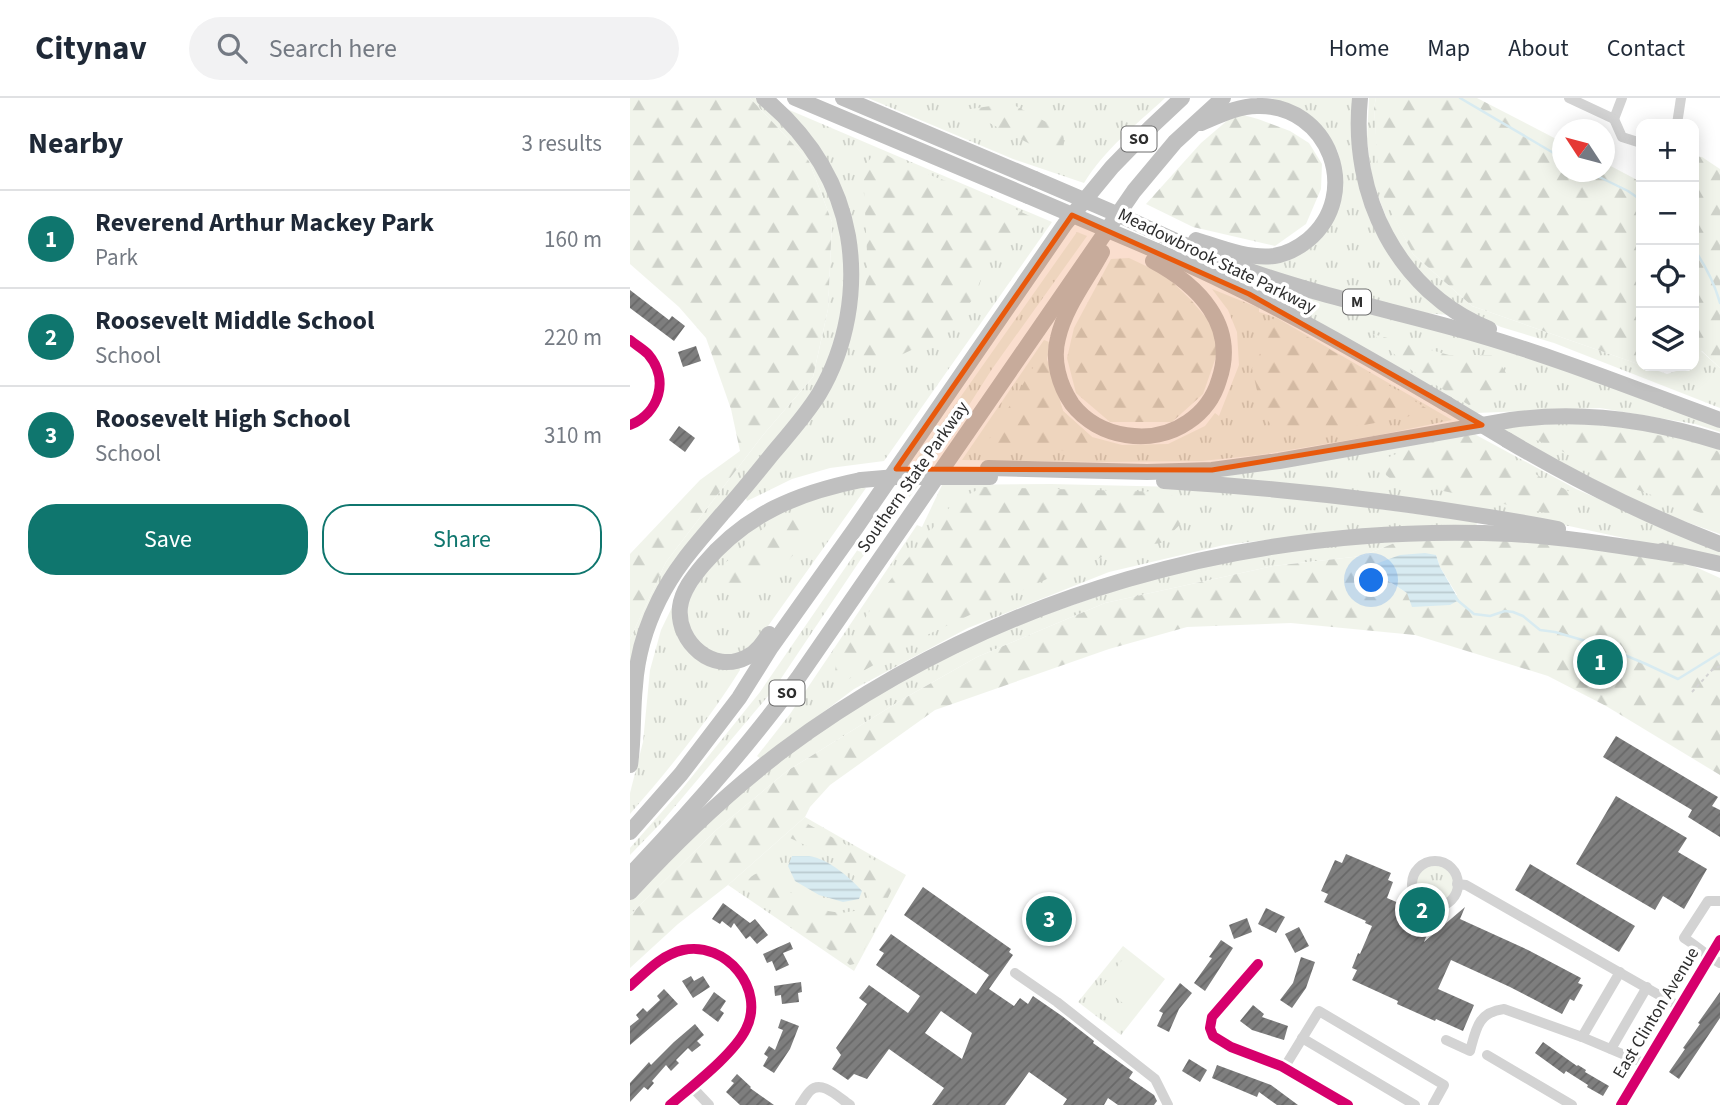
<!DOCTYPE html>
<html lang="en">
<head>
<meta charset="utf-8">
<style>
	:root { --surface:#fff; --page:#f2f2f3; --text:#1f2937; --muted:#747a83; --line:#e0e1e3; --accent:#0f766e }
	body { margin:0; font-family:"Source Sans 3",sans-serif; background:var(--page); color:var(--text) }
	.controls { position:absolute; right:21px; top:21px; display:grid; overflow:hidden; border-radius:14px; box-shadow:0 4px 18px #0003 }
	.controls button { width:63px; height:63px; display:grid; place-items:center; padding:0; border:0; border-bottom:2px solid var(--line); background:var(--surface); color:var(--text); font:35px sans-serif }
	.compass { position:absolute; left:922px; top:21px; width:63px; height:63px; border-radius:50%; background:var(--surface); box-shadow:0 4px 18px #0003; rotate:306deg }
	.you { position:absolute; left:742px; top:483px; width:24px; height:24px; margin:-18px; border:5px solid #fff; border-radius:50%; background:#1a73e8; box-shadow:0 0 0 10px #1a73e833 }
	.badge { display:grid; place-items:center; width:46px; height:46px; border-radius:50%; background:var(--accent); color:#fff; font-size:23px; font-weight:700 }
	.pin { position:absolute; translate:-50% -50%; border:4px solid #fff; box-shadow:0 2px 7px #0006 }
	.list { margin:0; padding:0; list-style:none }
	h2 { display:flex; justify-content:space-between; align-items:center; height:91px; margin:0; padding:0 28px; font-size:30px }
	h2 small { font-size:23px; font-weight:400; color:var(--muted) }
	.list li { display:grid; grid-template-columns:46px 1fr auto; gap:21px; align-items:center; box-sizing:border-box; height:98px; padding:0 28px; border-top:2px solid var(--line) }
	.list b { display:block; font-size:26px; white-space:nowrap }
	.list p { margin:0; font-size:23px; white-space:nowrap; color:var(--muted) }
	.list em { font-size:23px; font-style:normal; color:var(--muted) }
	.actions { display:flex; gap:14px; padding:21px 28px }
	.actions a { flex:1; padding:16px 0; border:2px solid var(--accent); border-radius:28px; text-align:center; font-size:24px; color:var(--accent) }
	.actions .main { background:var(--accent); color:#fff }
	.icon { flex:none; width:38px; height:38px; fill:none; stroke:currentColor; stroke-width:2; stroke-linecap:round; stroke-linejoin:round }
	.map { position:relative; flex:none; width:1090px; height:1007px; overflow:hidden }
	header { display:flex; align-items:center; gap:42px; box-sizing:border-box; height:98px; padding:0 35px; background:var(--surface); border-bottom:2px solid var(--line) }
	header strong { font-size:33px }
	nav { display:flex; gap:38px; margin-inline-start:auto; font-size:24px }
	.search { width:490px; height:63px; background:var(--page); display:flex; align-items:center; gap:18px; box-sizing:border-box; padding:0 24px; border-radius:38px; color:var(--muted); font-size:26px }
	main { display:flex }
	aside { flex:1; background:var(--surface) }
	.map>svg:first-child { display:block }
	.grass { fill:url(#grass-tufts) }
	.forest { fill:url(#forest-firs); fill-rule:evenodd }
	.pitch { fill:#f1f4eb }
	.water { fill:url(#water-rules) }
	.lines { fill:none; stroke-linecap:round; stroke-linejoin:round }
	.stream { stroke:#d8ebf1; stroke-width:2.5 }
	.building { fill:url(#building-hatch); fill-rule:evenodd }
	.path { stroke:#d3d3d3; stroke-width:2; stroke-dasharray:3.5 3.5; stroke-linecap:butt }
	.minor { stroke:#d3d3d3; stroke-width:10 }
	.highway { stroke:#c0c0c0; stroke-width:16 }
	.highway-bridge { stroke:#c0c0c0; stroke-width:16 }
	.cycleway-casing { stroke:#fff; stroke-width:15 }
	.cycleway { stroke:#d6006c; stroke-width:10 }
	.marked { fill:#e8590c; fill-opacity:0.2; stroke:#e8590c; stroke-width:5; stroke-linejoin:round }
	.labels { text-anchor:middle; dominant-baseline:central; stroke-width:7; stroke-linejoin:round; paint-order:stroke }
	.shield { fill:#fff; stroke:#6d6d6d; stroke-width:2 }
	.shield-label { font-size:16px; font-weight:bold; fill:#2e2e2e }
	.street-label { font-size:18px; fill:#2e2e2e; stroke:#fff }
</style>
</head>
<body>
<header>
<strong>Citynav</strong>
<div class="search"><svg class="icon" aria-label="search" viewBox="0 0 24 24"><circle cx="10" cy="10" r="6"/><path d="M15 15l6 6"/></svg>Search here</div>
<nav><a>Home</a><a>Map</a><a>About</a><a>Contact</a></nav>
</header>
<main>
<aside>
<h2>Nearby<small>3 results</small></h2>
<ul class="list">
<li><span class="badge">1</span><div><b>Reverend Arthur Mackey Park</b><p>Park</p></div><em>160 m</em></li>
<li><span class="badge">2</span><div><b>Roosevelt Middle School</b><p>School</p></div><em>220 m</em></li>
<li><span class="badge">3</span><div><b>Roosevelt High School</b><p>School</p></div><em>310 m</em></li>
</ul>
<div class="actions"><a class="main">Save</a><a>Share</a></div>
</aside>
<div class="map">
<svg width="1090" height="1007" viewBox="0 0 1090 1007">
	<defs>
		<pattern id="grass-tufts" width="24" height="20" patternUnits="userSpaceOnUse" patternTransform="scale(1.75)"><rect width="24" height="20" fill="#f1f4eb"/><path d="M3 7l-1-3M5 7V3M7 7l1-3M15 17l-1-3M17 17v-4M19 17l1-3" fill="none" stroke="#cfd2ca"/></pattern>
		<pattern id="forest-firs" width="22" height="20" patternUnits="userSpaceOnUse" patternTransform="scale(1.75)"><rect width="22" height="20" fill="#f1f4eb"/><path d="M5 1l3.5 6h-7zM16 11l3.5 6h-7z" fill="#cfd2ca"/></pattern>
		<pattern id="water-rules" width="6" height="5" patternUnits="userSpaceOnUse" patternTransform="scale(1.75)"><rect width="6" height="5" fill="#d8ebf1"/><path d="M0 2.5h6" fill="none" stroke="#bacacf"/></pattern>
		<pattern id="building-hatch" width="6" height="6" patternUnits="userSpaceOnUse" patternTransform="scale(1.75)"><rect width="6" height="6" fill="#7e7e7e"/><path d="M-1 1l2-2M0 6l6-6M5 7l2-2" fill="none" stroke="#686868"/></pattern>
	</defs>
	<rect width="100%" height="100%" fill="#fff"/>
	<!-- grass -->
	<g class="grass">
		<polygon points="120,0 126,0 145,13 184,59 216,143 216,200 202,258 179,302 34,486 0,632 0,541 36,464 133,337 183,279 198,211 202,124 179,63"/>
		<path d="M238 0H535C507 26 474 52 454 85L383 61Z"/>
		<polygon points="641,0 726,0 731,90 820,217 793,215 659,179 618,165 683,145 710,91 708,54 686,24 660,8"/>
		<polygon points="739,0 746,0 744,10 750,90 783,156 842,208 1037,276 1056,270 1057,268 1064,268 1064,259 1071,253 1090,270 1090,310 924,245 871,229 831,211 788,173 762,134 742,83 737,41"/>
		<polygon points="157,11 422,124 254,363 200,370 162,381 117,403 115,398 160,343 227,200 194,56"/>
		<polygon points="447,134 457,138 362,271 304,362 286,362"/>
		<polygon points="575,163 828,236 928,268 1090,328 1090,334 1065,326 970,310 846,315 624,187"/>
		<polygon points="582,191 629,210 629,214 647,220 822,322 749,337 629,357 572,363 469,364 332,362 414,242 419,244 417,262 433,313 462,339 492,347 538,346 575,328 585,315 589,318 609,267 607,234 598,212"/>
		<polygon points="973,323 1090,348 1090,436 1034,416 913,356 868,329"/>
		<polygon points="837,332 946,391 1061,441 1090,451 1090,461 939,428 830,411 571,380"/>
		<polygon points="421,386 550,389 692,403 847,424 846,430 788,428 721,432 594,447 479,474 338,530 224,591 131,661 127,658 160,616 287,427 292,429 312,387"/>
		<polygon points="272,387 289,387 231,461 144,591 31,725 0,757 0,750 52,691 130,594"/>
		<path d="M228 390H236L126 545C119 549 110 556 102 557 70 559 50 530 60 500 62 495 66 491 68 486 91 450 134 415 176 402 192 397 211 394 228 390Z"/>
		<polygon points="777,440 732,458 643,468 475,505 347,559 273,601 157,673 85,733 0,817 0,801 99,702 169,645 273,579 370,532 557,468 679,447"/>
		<path d="M45 503 50 539 109 568 110 572C78 623 40 670 0 716V695L13 644 20 572 31 532Z"/>
		<polygon points="175,719 276,777 224,873 98,787"/>
		<circle cx="805" cy="786" r="23"/>
		<polygon points="493,848 535,881 491,937 448,904"/>
	</g>
	<!-- forest -->
	<g class="forest">
		<polygon points="0,0 120,0 179,63 202,124 198,211 183,279 133,337 36,464 0,541 0,456 70,382 110,353 101,311 76,240 49,209 0,166"/>
		<polygon points="746,0 847,0 932,44 932,74 974,74 975,65 1011,84 1011,267 842,208 783,156 749,90 744,10"/>
		<polygon points="380,5 422,27 434,35 433,57 400,46 334,12"/>
		<polygon points="606,15 628,21 660,33 679,45 692,66 691,91 676,126 645,148 563,129 516,106 571,45"/>
		<polygon points="247,51 275,68 360,99 408,122 397,138 378,143 357,166 343,201 315,236 273,256 235,267 227,253 229,216 238,175 233,71"/>
		<polygon points="1064,58 1072,59 1090,71 1090,270 1072,253 1064,259"/>
		<polygon points="499,160 535,177 561,202 584,229 587,256 573,296 542,324 480,324 446,295 437,260 444,230 481,161"/>
		<polygon points="641,220 691,246 796,310 777,319 734,327 661,336 645,332 632,315 622,270 637,243"/>
		<polygon points="743,236 819,257 865,257 876,275 855,301 839,307 781,272"/>
		<polygon points="417,262 433,313 462,339 462,354 370,349 357,345 407,263"/>
		<path d="M910 328 989 329 1065 345 1090 354V422L964 376C952 357 902 341 881 332Z"/>
		<path d="M843 337 893 370 950 399 936 402 920 416 762 382 756 377 752 362C781 349 812 340 843 337Z"/>
		<polygon points="353,389 537,394 548,402 560,417 531,445 495,450 419,480 299,536 217,582 204,585 206,565 257,486 324,404"/>
		<polygon points="171,416 188,430 155,466 126,477 103,504 91,482 94,466 138,426"/>
		<path d="M857 439 1050 462 1090 480V677L976 608 918 578 785 537 661 525 557 529 479 551 305 612 200 687 180 709 175 719 98 787 48 826 0 870V817L85 733 157 673 273 601 347 559 475 505 643 468 732 458 777 440ZM806 457 810 469 827 497 777 495 757 482Z"/>
		<path d="M176 725 266 774 268 778 228 865 220 867 115 791C116 777 129 774 141 771L158 793 183 807 198 813 211 815 231 812 239 799 229 783 211 764 160 740 159 737Z"/>
	</g>
	<!-- pitch -->
	<g class="pitch">
		<polygon points="496,857 525,880 514,893 486,870"/>
		<polygon points="483,875 511,897 500,911 472,888"/>
		<polygon points="469,892 497,915 487,928 458,905"/>
	</g>
	<!-- water -->
	<g class="water">
		<polygon points="795,455 806,457 810,469 829,502 820,507 782,509 777,495 757,482 742,481 737,474 740,468 770,457"/>
		<path d="M162 758C167 758 174 758 179 758 199 761 219 779 232 793L229 801 213 804 189 797 165 783 158 768Z"/>
	</g>
	<g class="lines">
		<!-- stream -->
		<g class="stream">
			<polyline points="830,0 932,60"/>
			<polyline points="959,74 998,93 1011,102"/>
			<path d="M1064 151C1075 167 1085 187 1090 205"/>
			<polyline points="826,501 844,516 860,518 875,513 883,514 893,518 910,532 925,534 973,548 1016,566 1048,581 1090,555"/>
		</g>
	</g>
	<!-- building -->
	<g class="building">
		<polygon points="0,192 39,222 42,218 55,228 44,243 0,210"/>
		<polygon points="66,248 71,263 53,269 48,254"/>
		<polygon points="49,328 65,340 55,354 39,342"/>
		<polygon points="986,638 1088,699 1082,708 1090,712 1090,739 1058,719 1062,712 973,659"/>
		<polygon points="986,698 1057,740 1048,754 1077,771 1054,811 1033,798 1025,812 946,766"/>
		<polygon points="716,756 761,775 758,782 763,784 757,800 804,820 794,844 835,809 830,821 898,852 951,880 948,885 953,887 944,903 940,901 932,916 880,889 821,862 808,891 844,907 833,933 806,921 805,923 767,906 768,903 722,882 727,872 722,870 728,855 730,856 742,828 735,825 736,823 694,804 698,796 691,793 705,762 712,765"/>
		<polygon points="900,766 1005,828 989,854 885,792"/>
		<path d="M293 789 381 851 379 854 383 857 359 891 384 908 390 900 398 906 403 898 432 918 464 943 463 945 503 974 499 980 524 997 527 1003 524 1007H488L478 1000 474 1007H433L437 1001 399 974 375 1007H302L314 990 259 951 237 981 224 976 218 982 202 971 211 957 206 950 237 906 229 900 239 887 278 915 290 898 246 867 254 855 249 852 261 836 346 896 359 877 274 817ZM311 913 342 935 332 961 295 935Z"/>
		<polygon points="93,805 120,825 125,821 138,837 127,846 120,838 116,841 104,825 101,830 92,823 90,826 82,821"/>
		<polygon points="636,810 655,819 646,835 628,826"/>
		<polygon points="617,820 622,834 604,841 599,827"/>
		<polygon points="669,829 679,848 665,855 655,836"/>
		<polygon points="591,842 603,850 575,893 564,885 582,860 579,859"/>
		<polygon points="160,844 163,851 153,855 159,867 146,873 142,863 137,865 133,856"/>
		<polygon points="671,859 685,864 676,890 662,910 650,902 663,885"/>
		<polygon points="61,878 64,883 73,878 80,889 63,900 52,883"/>
		<polygon points="171,884 172,894 168,895 169,904 152,906 151,897 145,898 144,888"/>
		<polygon points="550,885 562,895 549,911 539,934 527,928 533,915 529,913"/>
		<polygon points="34,891 48,906 0,947 0,928 9,921 6,917 13,910 17,914 30,902 27,898"/>
		<polygon points="84,894 96,903 90,912 94,915 88,924 72,912"/>
		<polygon points="1090,894 1090,920 1049,981 1039,974 1055,951 1053,950 1070,926 1068,925"/>
		<polygon points="623,907 634,916 632,919 658,928 654,942 622,932 610,923"/>
		<polygon points="151,921 169,928 160,951 144,975 133,968 138,959 134,956 139,948 145,952 153,932 148,930"/>
		<polygon points="65,926 74,937 67,943 71,947 62,954 58,950 46,962 49,965 41,973 36,967 22,983 24,985 18,992 14,989 0,1004 0,985 19,964 21,967 44,944"/>
		<polygon points="913,944 947,968 948,967 956,972 955,974 979,988 973,998 957,989 958,987 936,973 934,976 905,955"/>
		<polygon points="559,961 577,972 570,984 552,973"/>
		<polygon points="587,967 641,987 668,1007 647,1007 629,994 627,999 582,980"/>
		<polygon points="107,976 121,989 120,990 144,1007 110,1007 96,994 104,985 101,983"/>
	</g>
	<g class="lines">
		<!-- path -->
		<polyline class="path" points="1062,594 1082,572 1090,568"/>
		<!-- minor -->
		<g class="minor">
			<polyline points="939,0 984,21 992,0"/>
			<polyline points="984,21 992,39 1011,45"/>
			<polyline points="1047,26 1051,0"/>
			<path d="M0 242C6 247 13 251 18 256 40 282 29 315 0 327"/>
			<circle cx="805" cy="786" r="23"/>
			<polyline points="827,786 836,787 1050,909"/>
			<path d="M1090 803H1078L1054 840C1067 848 1077 858 1090 865"/>
			<polyline points="628,866 582,919 580,930 583,938 601,949 651,968 718,1007"/>
			<polyline points="385,875 427,904 525,981 538,1007"/>
			<path d="M0 888C16 874 31 857 53 852 96 843 136 891 116 931 104 956 62 988 40 1007"/>
			<polyline points="952,939 990,874"/>
			<polyline points="672,940 785,1007"/>
			<path d="M816 942 840 953C846 931 848 914 874 911L952 939 1016 966"/>
			<polyline points="981,951 1017,889"/>
			<polyline points="857,957 942,1007"/>
			<polyline points="654,970 689,913 814,987 803,1007"/>
			<polyline points="61,988 79,1007"/>
			<path d="M170 1007C173 1003 176 997 180 993 192 981 209 1000 220 1007"/>
			<polyline points="991,1007 1090,842"/>
		</g>
		<!-- highway -->
		<g class="highway">
			<polyline points="165,0 398,98"/>
			<polyline points="213,0 405,81"/>
			<path d="M730 0C720 97 767 193 859 231"/>
			<path d="M496 120C538 140 579 159 623 174 697 200 774 215 849 237 931 261 1010 293 1090 322"/>
			<path d="M566 142C591 150 618 161 644 158 657 156 668 150 678 142 733 96 699 6 627 8 608 8 588 18 571 25"/>
			<path d="M527 153C628 196 723 251 817 306"/>
			<path d="M472 154C457 182 435 209 428 240 422 262 429 287 442 306 468 340 522 349 558 324 573 314 584 299 589 282 608 227 568 187 523 163"/>
			<path d="M877 342C945 382 1016 418 1090 446"/>
			<path d="M358 370 517 374 582 372 649 363 881 322C953 312 1021 322 1090 344"/>
			<path d="M534 383C666 391 799 407 928 431"/>
			<polyline points="1032,453 1090,466"/>
			<path d="M139 536C133 545 127 554 117 559 83 577 46 544 50 509 52 493 63 479 73 467 116 416 167 395 231 382"/>
			<path d="M0 667C4 641 2 614 5 588 7 558 16 528 29 502 45 469 69 443 92 416 110 396 126 376 143 355 159 336 176 317 189 296 217 249 227 191 218 138 208 82 177 36 134 0"/>
			<polyline points="0,734 51,676 109,600 141,549 225,431 435,126 482,69 520,30 552,0"/>
			<path d="M0 777C60 714 117 650 168 580L504 93 545 44 593 0"/>
			<path d="M0 794C47 743 97 695 152 653 362 496 621 424 882 436 936 439 989 448 1042 456"/>
		</g>
		<!-- highway-bridge -->
		<g class="highway-bridge">
			<polyline points="405,81 496,120"/>
			<polyline points="398,98 527,153"/>
			<polyline points="817,306 877,342"/>
			<polyline points="231,382 266,379 360,379"/>
		</g>
		<defs>
			<g id="cycleway">
				<path d="M0 242C6 247 13 251 18 256 40 282 29 315 0 327"/>
				<polyline points="628,866 582,919 580,930 583,938 601,949 651,968 718,1007"/>
				<path d="M0 888C16 874 31 857 53 852 96 843 136 891 116 931 104 956 62 988 40 1007"/>
				<polyline points="991,1007 1090,842"/>
			</g>
		</defs>
		<!-- cycleway casing -->
		<use href="#cycleway" class="cycleway-casing"/>
		<!-- cycleway -->
		<use href="#cycleway" class="cycleway"/>
	</g>
	<!-- marked area -->
	<path class="marked" d="M442 117 619 196 852 327 582 372 266 371Z"/>
	<g class="labels">
		<!-- shield labels -->
		<g class="shield">
			<rect x="491.5" y="28.5" width="35" height="25" rx="5"/>
			<rect x="713" y="191.5" width="28" height="25" rx="5"/>
			<rect x="139.5" y="582.5" width="35" height="25" rx="5"/>
		</g>
		<g class="shield-label">
			<text x="509" y="41">SO</text>
			<text x="727" y="204">M</text>
			<text x="157" y="595">SO</text>
		</g>
		<!-- street labels -->
		<g class="street-label">
			<text transform="translate(587 163) rotate(26)">Meadowbrook State Parkway</text>
			<text transform="translate(283 379) rotate(-55)">Southern State Parkway</text>
			<text transform="translate(1026 915) rotate(-59)">East Clinton Avenue</text>
		</g>
	</g>
</svg>
<div class="controls">
<button>+</button>
<button>−</button>
<button><svg class="icon" aria-label="locate" viewBox="0 0 24 24"><circle cx="12" cy="12" r="6"/><path d="M12 2v4M12 18v4M2 12h4M18 12h4"/></svg></button>
<button><svg class="icon" aria-label="layers" viewBox="0 0 24 24"><path d="M12 4l9 5-9 5-9-5zM3 14l9 5 9-5"/></svg></button>
</div>
<svg class="compass" viewBox="-18 -18 36 36"><path d="M0-13l5 13h-10z" fill="#e53935"/><path d="M0 13l5-13h-10z" fill="#747a83"/></svg>
<div class="you"></div>
<div class="pin badge" style="left:970px;top:564px">1</div>
<div class="pin badge" style="left:792px;top:812px">2</div>
<div class="pin badge" style="left:419px;top:821px">3</div>
</div>
</main>
</body>
</html>
